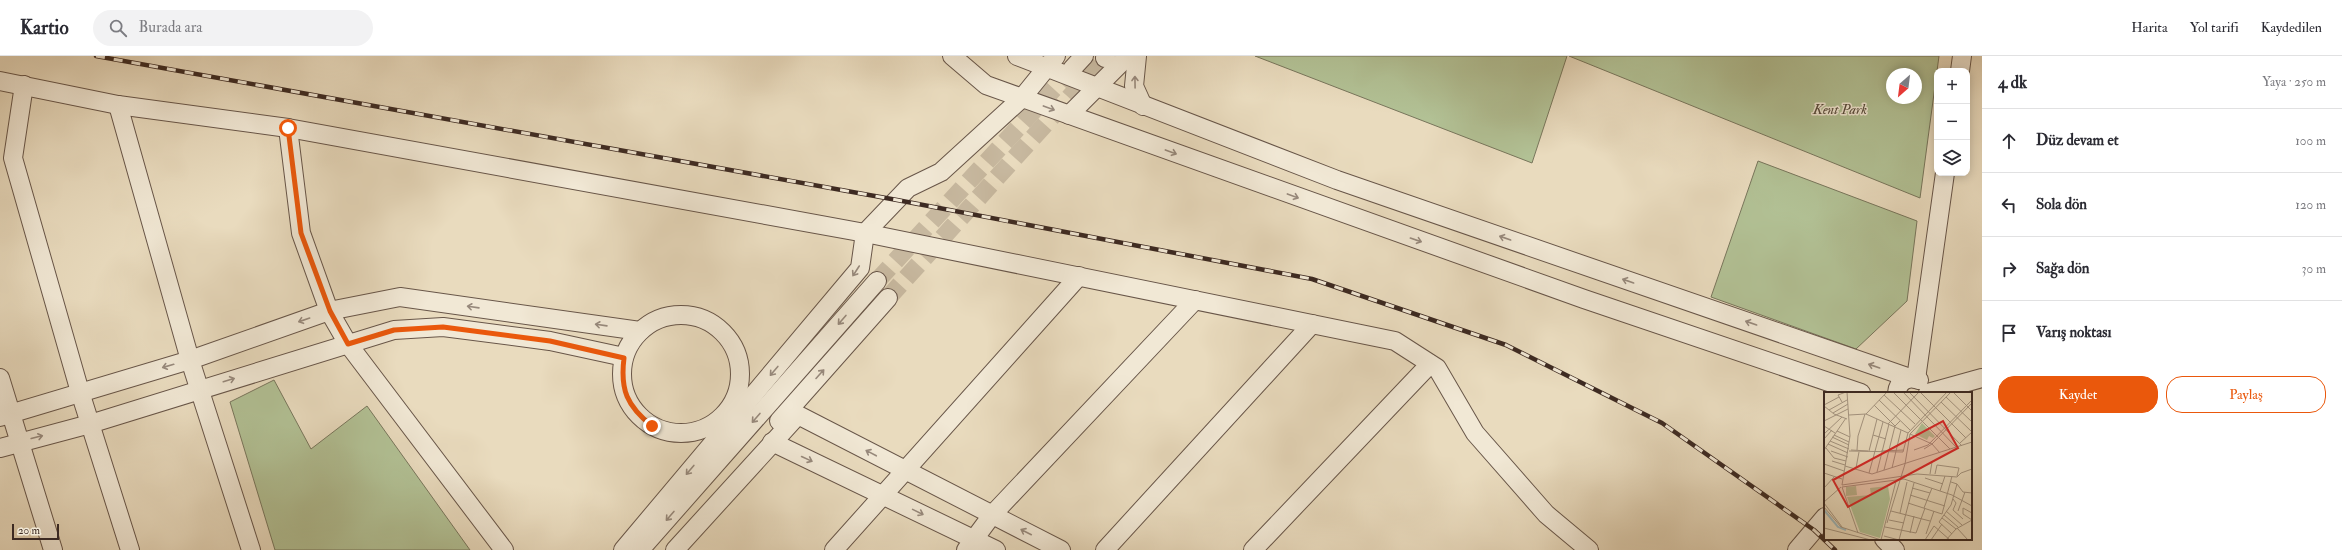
<!DOCTYPE html>
<html lang="tr">
<head>
<meta charset="utf-8">
<style>
	:root { --surface:#fff; --page:#f2f2f3; --text:#2b2b33; --muted:#7c7c81; --line:#e1e1e2; --accent:#ea580c }
	body { margin:0; font-family:"IM FELL Double Pica",serif; background:var(--page); color:var(--text) }
	.controls { position:absolute; right:12px; top:12px; display:grid; overflow:hidden; border-radius:8px; box-shadow:0 2px 10px #0003 }
	.controls button { width:36px; height:36px; display:grid; place-items:center; padding:0; border:0; border-bottom:1px solid var(--line); background:var(--surface); color:var(--text); font:20px sans-serif }
	.compass { position:absolute; left:1886px; top:12px; width:36px; height:36px; border-radius:50%; background:var(--surface); box-shadow:0 2px 10px #0003; rotate:208deg }
	.scale { position:absolute; left:12px; bottom:10px; width:47px; box-sizing:border-box; padding-left:4px; border:2px solid #3d2a22; border-top:0; font-size:11px; line-height:14px; white-space:nowrap; color:#3d2a22; -webkit-text-stroke:3px #f1e8d5; paint-order:stroke }
	.stop { position:absolute; width:12px; height:12px; margin:-9px; border:3px solid #ea580c; border-radius:50%; background:#fff }
	.stop.end { background:#ea580c; border-color:#fff; box-shadow:0 1px 4px #0008 }
	.list { margin:0; padding:0; list-style:none }
	h2 { display:flex; justify-content:space-between; align-items:center; height:52px; margin:0; padding:0 16px; font-size:17px }
	h2 small { font-size:13px; font-weight:400; color:var(--muted) }
	.list li { display:grid; grid-template-columns:26px 1fr auto; gap:12px; align-items:center; box-sizing:border-box; height:64px; padding:0 16px; border-top:1px solid var(--line) }
	.list b { display:block; font-size:15px; white-space:nowrap }
	.list em { font-size:13px; font-style:normal; color:var(--muted) }
	.actions { display:flex; gap:8px; padding:12px 16px }
	.actions a { flex:1; padding:9px 0; border:1px solid var(--accent); border-radius:16px; text-align:center; font-size:14px; color:var(--accent) }
	.actions .main { background:var(--accent); color:#fff }
	.icon { flex:none; width:22px; height:22px; fill:none; stroke:currentColor; stroke-width:2; stroke-linecap:round; stroke-linejoin:round }
	.map { position:relative; flex:none; width:1982px; height:494px; overflow:hidden }
	header { display:flex; align-items:center; gap:24px; box-sizing:border-box; height:56px; padding:0 20px; background:var(--surface); border-bottom:1px solid var(--line) }
	header strong { font-size:19px }
	nav { display:flex; gap:22px; margin-inline-start:auto; font-size:14px }
	.search { width:280px; height:36px; background:var(--page); display:flex; align-items:center; gap:10px; box-sizing:border-box; padding:0 14px; border-radius:22px; color:var(--muted); font-size:15px }
	main { display:flex }
	aside { flex:1; background:var(--surface) }
	.map>svg:first-child { display:block }
	.green { fill:#b2c195; stroke:#78765c; fill-rule:evenodd }
	.lines { fill:none; stroke-linecap:round; stroke-linejoin:round }
	.minor-tunnel { stroke:#c7b89f; stroke-width:18; stroke-dasharray:18 9; stroke-linecap:butt }
	.minor-casing { stroke:#685649; stroke-width:20 }
	.minor { stroke:#f1e8d5; stroke-width:18 }
	.rail-casing { stroke:#3d2a22; stroke-width:4.5 }
	.rail { stroke:#f1e8d5; stroke-width:3; stroke-dasharray:9; stroke-linecap:butt }
	.oneway { stroke:#97897c }
	.route { stroke:#ea580c; stroke-width:5 }
	.labels { text-anchor:middle; dominant-baseline:central; stroke-width:3; stroke-linejoin:round; paint-order:stroke }
	.park-label { font-size:14px; font-style:italic; fill:#544839; stroke:#f1e8d5 }
	.inset-river { fill:none; stroke:#9db8bd; stroke-width:2 }
	.inset-road { fill:none; stroke:#a49480; stroke-width:1 }
	.view { fill:#d62828; fill-opacity:0.15; stroke:#d62828; stroke-width:2 }
	.inset-edge { fill:none; stroke:#3d2a22; stroke-width:2 }
</style>
</head>
<body>
<header>
<strong>Kartio</strong>
<div class="search"><svg class="icon" aria-label="search" viewBox="0 0 24 24"><circle cx="10" cy="10" r="6"/><path d="M15 15l6 6"/></svg>Burada ara</div>
<nav><a>Harita</a><a>Yol tarifi</a><a>Kaydedilen</a></nav>
</header>
<main>
<div class="map">
<svg width="1982" height="494" viewBox="0 0 1982 494">
	<rect width="100%" height="100%" fill="#e9dbbe"/>
	<filter id="stains"><feTurbulence type="fractalNoise" baseFrequency=".005" numOctaves="4"/><feColorMatrix values="0 0 0 0 .2 0 0 0 0 .09 0 0 0 0 .02 0 0 0 .5 -.17"/></filter>
	<radialGradient id="worn" r=".72"><stop offset=".6" stop-color="#630" stop-opacity="0"/><stop offset="1" stop-color="#630" stop-opacity=".3"/></radialGradient>
	<!-- green -->
	<g class="green">
		<polygon points="1255,0 1567,0 1532,107"/>
		<path d="M1569 0H1939L1920 142ZM1892 18H1916V42H1892Z"/>
		<polygon points="1758,105 1917,165 1907,245 1856,293 1711,241"/>
		<polygon points="274,324 311,393 367,350 470,494 275,494 230,346"/>
	</g>
	<g class="lines">
		<!-- minor-tunnel -->
		<g class="minor-tunnel">
			<polyline points="877,225 1072,13"/>
			<polyline points="888,242 1105,2"/>
		</g>
		<defs>
			<g id="minor">
				<polyline points="952,0 986,29 1584,243 1861,337"/>
				<polyline points="1017,0 1337,124 1910,322"/>
				<polyline points="1137,0 1134,30 1143,50"/>
				<polyline points="1105,2 1106,0"/>
				<polyline points="1072,13 1084,0"/>
				<polyline points="1960,15 1962,0"/>
				<polyline points="0,25 118,49 288,72 865,177 1395,285 1437,312 1475,377 1546,458 1589,494"/>
				<polyline points="24,29 13,102 80,336 130,494"/>
				<polyline points="118,49 190,304 251,494"/>
				<polyline points="1069,59 1128,0"/>
				<polyline points="288,72 301,177 329,255 348,288 504,494"/>
				<circle cx="681" cy="318" r="59"/>
				<polyline points="0,322 53,494"/>
				<polyline points="1916,323 1945,117"/>
				<path d="M1897 337C1898 325 1908 320 1919 324"/>
				<polyline points="1928,337 1982,322"/>
				<polyline points="0,361 190,304 329,255 400,241 640,275"/>
				<polyline points="779,365 888,242"/>
				<polyline points="772,386 996,494"/>
				<polyline points="0,392 90,368 394,274 443,271 550,285 624,301"/>
				<polyline points="1884,483 1895,494"/>
				<polyline points="623,494 860,212 865,177 908,132 941,116 1022,42 1056,0"/>
				<polyline points="640,494 877,225"/>
				<polyline points="675,494 798,359 1061,494"/>
				<polyline points="834,494 1079,220"/>
				<polyline points="966,494 992,459 1195,244"/>
				<polyline points="1105,494 1312,268"/>
				<polyline points="1253,494 1430,308"/>
				<polyline points="1797,494 1825,461"/>
			</g>
		</defs>
		<!-- minor casing -->
		<use href="#minor" class="minor-casing"/>
		<!-- minor -->
		<use href="#minor" class="minor"/>
		<defs>
			<polyline id="rail" points="96,0 897,144 1312,223 1506,289 1662,367 1814,474 1835,494"/>
		</defs>
		<!-- rail casing -->
		<use href="#rail" class="rail-casing"/>
		<!-- rail -->
		<use href="#rail" class="rail"/>
	</g>
	<!-- one-way arrows -->
	<defs><path id="oneway-shaft" d="M-6 0H5M1.5-3L5.5 0L1.5 3" fill="none" stroke-width="1.6" stroke-linecap="round" stroke-linejoin="round"/></defs>
	<g class="oneway">
		<use href="#oneway-shaft" transform="translate(1135 26) rotate(-91)"/>
		<use href="#oneway-shaft" transform="translate(1049 52) rotate(20)"/>
		<use href="#oneway-shaft" transform="translate(1171 96) rotate(20)"/>
		<use href="#oneway-shaft" transform="translate(1293 140) rotate(20)"/>
		<use href="#oneway-shaft" transform="translate(1505 182) rotate(-161)"/>
		<use href="#oneway-shaft" transform="translate(1416 184) rotate(19)"/>
		<use href="#oneway-shaft" transform="translate(856 215) rotate(123)"/>
		<use href="#oneway-shaft" transform="translate(1628 225) rotate(-161)"/>
		<use href="#oneway-shaft" transform="translate(473 251) rotate(-172)"/>
		<use href="#oneway-shaft" transform="translate(304 264) rotate(161)"/>
		<use href="#oneway-shaft" transform="translate(842 264) rotate(131)"/>
		<use href="#oneway-shaft" transform="translate(1751 267) rotate(-161)"/>
		<use href="#oneway-shaft" transform="translate(601 269) rotate(-172)"/>
		<use href="#oneway-shaft" transform="translate(168 310) rotate(164)"/>
		<use href="#oneway-shaft" transform="translate(1874 310) rotate(-161)"/>
		<use href="#oneway-shaft" transform="translate(774 315) rotate(130)"/>
		<use href="#oneway-shaft" transform="translate(820 318) rotate(-48)"/>
		<use href="#oneway-shaft" transform="translate(229 324) rotate(-17)"/>
		<use href="#oneway-shaft" transform="translate(756 362) rotate(131)"/>
		<use href="#oneway-shaft" transform="translate(37 381) rotate(-14)"/>
		<use href="#oneway-shaft" transform="translate(871 397) rotate(-152)"/>
		<use href="#oneway-shaft" transform="translate(807 403) rotate(25)"/>
		<use href="#oneway-shaft" transform="translate(690 414) rotate(130)"/>
		<use href="#oneway-shaft" transform="translate(918 456) rotate(26)"/>
		<use href="#oneway-shaft" transform="translate(670 460) rotate(131)"/>
		<use href="#oneway-shaft" transform="translate(1026 476) rotate(-153)"/>
	</g>
	<g class="lines">
		<!-- route -->
		<path class="route" d="M288 72 301 177 330 255 348 288 394 274 443 271 550 285 624 302C620 334 627 350 652 370"/>
	</g>
	<g class="labels">
		<!-- park labels -->
		<g class="park-label">
			<text x="1840" y="53">Kent Park</text>
		</g>
	</g>
	<!-- overview -->
	<g transform="translate(1824 336)">
		<rect width="148" height="148" fill="#e9dbbe"/>
		<path d="M98 31 111 44 109 46 105 44 103 48 91 42ZM32 94 33 103 22 104V95ZM64 94 66 107 56 146 36 140 23 105 47 103 46 96Z" fill="#b2c195"/>
		<path class="inset-river" d="M0 118 14 135 22 138"/>
		<path class="inset-road" d="M69 0 126 57M79 0 132 55M85 0 138 54M96 0 142 46M129 0 148 19M60 3 91 32M122 5 148 30M55 8 86 38M18 10 14 3 22 0M117 10 148 40M0 13 15 5M50 13 71 34 76 29M0 14 10 22 23 27M5 18 23 8M9 21 24 12M42 22 63 0M25 23 42 22 84 41M0 29 24 17M64 32 95 0M0 34 11 41M13 39 26 45M84 41 123 0M0 42 18 25M86 42 108 52 116 61M86 42 127 0M10 43 25 50M49 43 62 47M8 45 25 53M0 47 8 38M6 49 25 57M136 51 148 40M4 52 24 61M2 56 10 66 22 69M100 57 108 52 148 11M0 58 22 26M27 58 44 59M33 58 34 44 41 22M90 58 104 53 148 8M7 59 24 65M25 59 79 60 84 41M45 59 53 27M57 59 80 58M8 69 21 73M0 72 20 79M21 74 48 82 148 50M32 76 35 60M68 76 77 38M60 78 71 34M53 80 65 32M0 81 18 87M45 81 59 30M106 82 108 70M111 82 113 73 135 76 133 84M101 86 119 92M127 90 133 92 139 100 148 101M18 93 93 82 133 85 137 81 148 77M18 93 26 44 23 0M18 95 80 87 128 103 148 114M18 95 34 141M0 96 11 84M88 96 106 101M116 99 121 84M86 103 121 114M129 107 132 111 129 118 139 127M0 110 17 95M0 111 18 135M84 111 118 122 128 84M0 115 17 135 57 148 72 89M100 116 108 96M67 119 106 129M122 119 138 133M134 119 141 100M76 121 83 90M120 123 134 135M118 126 132 137M65 128 80 131M148 128 139 122V116L148 121M63 131 81 72 86 42M61 135 92 141 101 116M0 136 47 148M133 136 144 148M86 141 90 124M102 142 110 119M128 142 115 130 127 113 133 92M60 144 75 148M75 148 90 91M101 148 110 134 126 148M107 148 118 132M122 148 132 137 148 128"/>
		<path class="view" d="M119 29 134 56 24 115 9 88Z"/>
		<rect width="148" height="148" class="inset-edge"/>
	</g>
	<rect width="100%" height="100%" filter="url(#stains)"/>
	<rect width="100%" height="100%" fill="url(#worn)"/>
</svg>
<div class="controls">
<button>+</button>
<button>−</button>
<button><svg class="icon" aria-label="layers" viewBox="0 0 24 24"><path d="M12 4l9 5-9 5-9-5zM3 14l9 5 9-5"/></svg></button>
</div>
<svg class="compass" viewBox="-18 -18 36 36"><path d="M0-13l5 13h-10z" fill="#e53935"/><path d="M0 13l5-13h-10z" fill="#7c7c81"/></svg>
<div class="scale">20 m</div>
<div class="stop" style="left:288px;top:72px"></div>
<div class="stop end" style="left:652px;top:370px"></div>
</div>
<aside>
<h2>4 dk<small>Yaya · 250 m</small></h2>
<ul class="list">
<li><svg class="icon" aria-label="ahead" viewBox="0 0 24 24"><path d="M12 20V5M6 11l6-6 6 6"/></svg><div><b>Düz devam et</b></div><em>100 m</em></li>
<li><svg class="icon" aria-label="left" viewBox="0 0 24 24"><path d="M17 20v-9H6M10 6l-5 5 5 5"/></svg><div><b>Sola dön</b></div><em>120 m</em></li>
<li><svg class="icon" aria-label="right" viewBox="0 0 24 24"><path d="M7 20v-9h11M14 6l5 5-5 5"/></svg><div><b>Sağa dön</b></div><em>30 m</em></li>
<li><svg class="icon" aria-label="arrive" viewBox="0 0 24 24"><path d="M6 21V4h12l-3 4 3 4H6"/></svg><div><b>Varış noktası</b></div></li>
</ul>
<div class="actions"><a class="main">Kaydet</a><a>Paylaş</a></div>
</aside>
</main>
</body>
</html>
